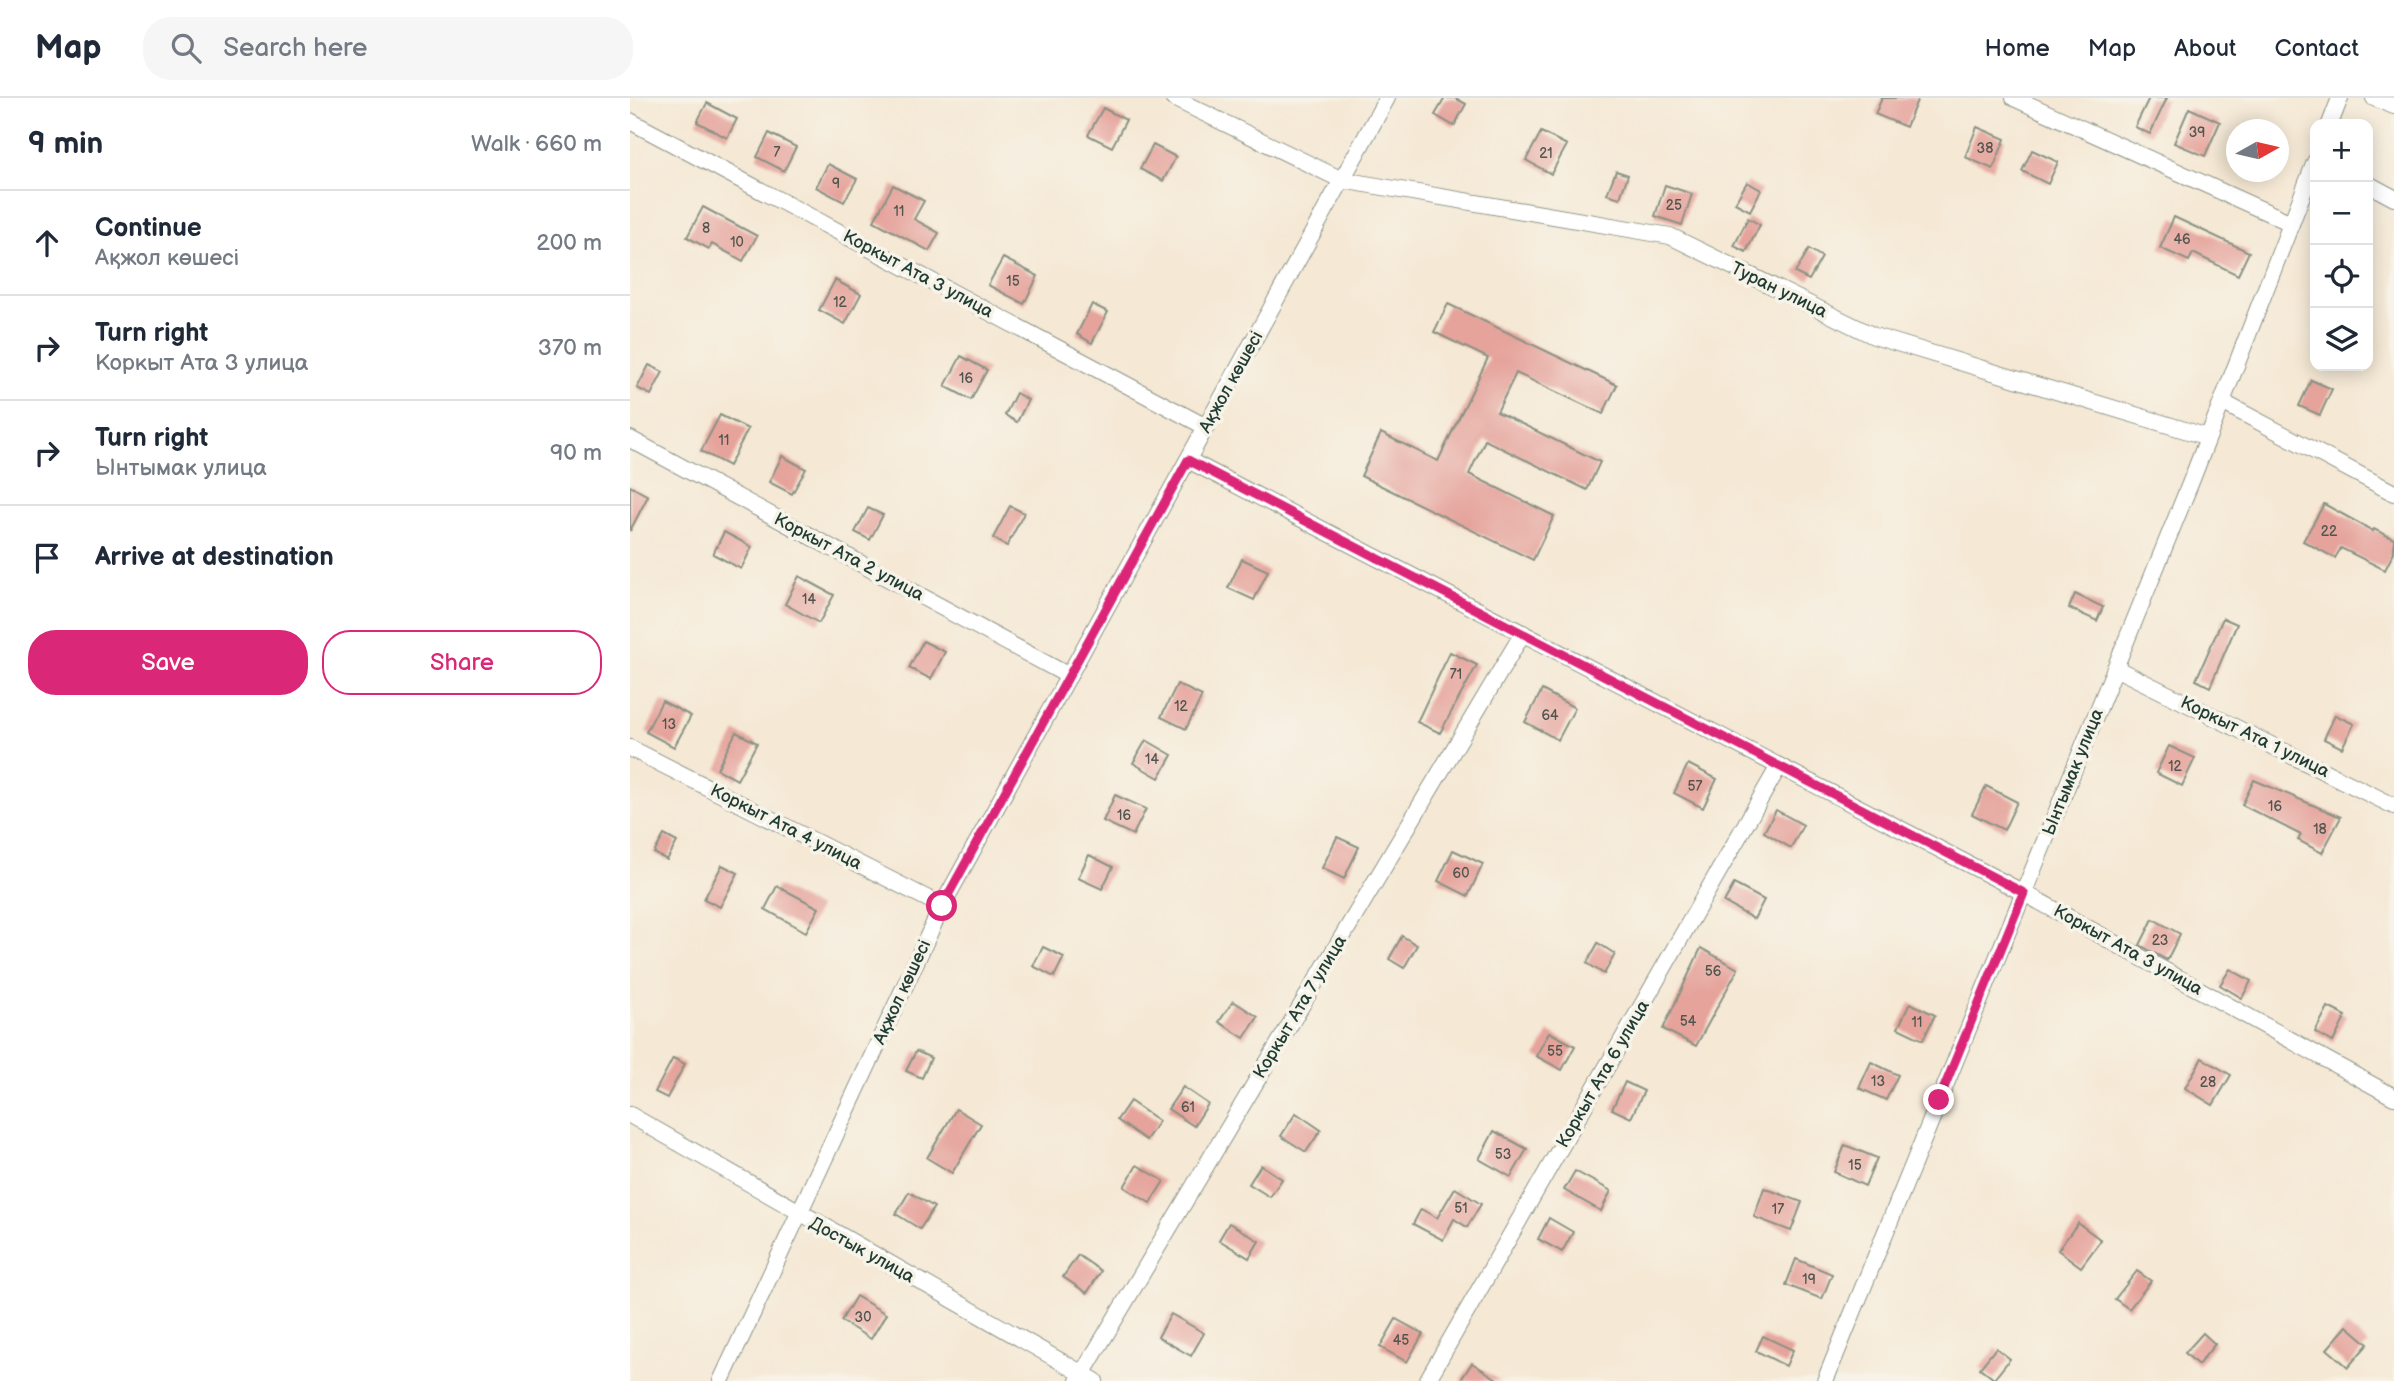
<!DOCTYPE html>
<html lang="en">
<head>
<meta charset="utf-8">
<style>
	:root { --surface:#fff; --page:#f6f6f7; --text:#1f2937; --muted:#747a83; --line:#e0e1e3; --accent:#db2777 }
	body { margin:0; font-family:"Balsamiq Sans",sans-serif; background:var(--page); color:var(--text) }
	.controls { position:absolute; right:21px; top:21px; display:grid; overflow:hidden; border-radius:14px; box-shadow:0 4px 18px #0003 }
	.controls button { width:63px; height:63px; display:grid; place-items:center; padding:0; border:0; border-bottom:2px solid var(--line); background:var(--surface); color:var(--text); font:35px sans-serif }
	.compass { position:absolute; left:1596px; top:21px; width:63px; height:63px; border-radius:50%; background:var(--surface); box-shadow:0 4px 18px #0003; rotate:82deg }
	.stop { position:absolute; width:21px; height:21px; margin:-16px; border:5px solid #db2777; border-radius:50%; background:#fff }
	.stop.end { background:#db2777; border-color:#fff; box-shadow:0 2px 7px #0008 }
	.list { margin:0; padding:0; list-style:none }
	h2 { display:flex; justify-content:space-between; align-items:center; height:91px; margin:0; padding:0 28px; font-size:30px }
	h2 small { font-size:23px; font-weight:400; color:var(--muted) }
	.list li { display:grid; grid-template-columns:46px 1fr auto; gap:21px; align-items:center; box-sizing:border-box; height:105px; padding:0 28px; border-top:2px solid var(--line) }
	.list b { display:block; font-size:26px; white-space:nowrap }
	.list p { margin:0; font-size:23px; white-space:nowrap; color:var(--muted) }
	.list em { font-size:23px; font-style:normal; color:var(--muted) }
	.actions { display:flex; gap:14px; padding:21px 28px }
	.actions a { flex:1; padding:16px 0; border:2px solid var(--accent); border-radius:28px; text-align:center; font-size:24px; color:var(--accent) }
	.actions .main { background:var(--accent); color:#fff }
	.icon { flex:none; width:38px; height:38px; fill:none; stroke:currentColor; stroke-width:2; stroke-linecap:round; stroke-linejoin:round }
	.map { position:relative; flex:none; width:1764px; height:1283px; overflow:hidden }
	header { display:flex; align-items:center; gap:42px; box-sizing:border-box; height:98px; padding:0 35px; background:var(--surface); border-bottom:2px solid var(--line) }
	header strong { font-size:33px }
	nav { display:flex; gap:38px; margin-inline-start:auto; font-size:24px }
	.search { width:490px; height:63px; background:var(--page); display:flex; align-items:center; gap:18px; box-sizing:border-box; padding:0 24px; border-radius:28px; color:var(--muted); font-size:26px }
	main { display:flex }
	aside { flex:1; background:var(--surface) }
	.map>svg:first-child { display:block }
	.building { fill:#e5a39b }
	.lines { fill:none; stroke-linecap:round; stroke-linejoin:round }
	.minor-casing { stroke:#8a9284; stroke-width:18 }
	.minor { stroke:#fff; stroke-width:16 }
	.route { stroke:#db2777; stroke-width:9 }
	.labels { text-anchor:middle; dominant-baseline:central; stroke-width:7; stroke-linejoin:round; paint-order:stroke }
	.number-label { font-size:14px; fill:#50564e }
	.street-label { font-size:18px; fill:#1f3d34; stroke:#f7f3e8 }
</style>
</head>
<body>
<header>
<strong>Map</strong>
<div class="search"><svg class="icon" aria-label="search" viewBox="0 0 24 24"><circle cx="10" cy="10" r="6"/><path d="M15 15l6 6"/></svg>Search here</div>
<nav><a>Home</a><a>Map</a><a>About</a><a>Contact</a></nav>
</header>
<main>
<aside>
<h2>9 min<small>Walk · 660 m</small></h2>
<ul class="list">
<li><svg class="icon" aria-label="ahead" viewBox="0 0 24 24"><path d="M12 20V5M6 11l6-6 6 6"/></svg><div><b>Continue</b><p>Ақжол көшесі</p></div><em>200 m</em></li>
<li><svg class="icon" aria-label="right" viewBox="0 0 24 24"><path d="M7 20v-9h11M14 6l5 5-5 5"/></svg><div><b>Turn right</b><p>Коркыт Ата 3 улица</p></div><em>370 m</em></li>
<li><svg class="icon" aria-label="right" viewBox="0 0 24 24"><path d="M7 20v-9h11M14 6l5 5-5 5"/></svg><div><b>Turn right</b><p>Ынтымак улица</p></div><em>90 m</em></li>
<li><svg class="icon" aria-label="arrive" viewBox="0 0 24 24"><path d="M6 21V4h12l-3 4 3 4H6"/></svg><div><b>Arrive at destination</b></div></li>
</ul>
<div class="actions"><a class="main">Save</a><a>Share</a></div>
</aside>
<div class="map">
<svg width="1764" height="1283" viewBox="0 0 1764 1283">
	<rect width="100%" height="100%" fill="#f7f3e8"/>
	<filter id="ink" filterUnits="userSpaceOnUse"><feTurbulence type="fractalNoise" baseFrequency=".0143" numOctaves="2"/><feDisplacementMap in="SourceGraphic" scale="14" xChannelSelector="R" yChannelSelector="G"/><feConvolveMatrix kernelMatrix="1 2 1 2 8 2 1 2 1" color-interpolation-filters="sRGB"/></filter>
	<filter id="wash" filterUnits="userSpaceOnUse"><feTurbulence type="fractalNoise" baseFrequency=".00686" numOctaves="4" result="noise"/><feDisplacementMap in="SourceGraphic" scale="28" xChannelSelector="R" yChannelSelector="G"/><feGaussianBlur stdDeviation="1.57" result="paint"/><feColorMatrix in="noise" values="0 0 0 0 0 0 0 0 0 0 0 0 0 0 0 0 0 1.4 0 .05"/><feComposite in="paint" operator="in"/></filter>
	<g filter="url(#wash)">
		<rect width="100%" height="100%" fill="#f5e8d4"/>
		<g id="blocks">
			<!-- building -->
			<g class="building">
				<polygon points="815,0 825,0 836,6 824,28 805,17"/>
				<polygon points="1252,0 1288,0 1276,29 1245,16"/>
				<polygon points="1519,0 1537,0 1520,36 1505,29"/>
				<polygon points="77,5 107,21 97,40 67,24"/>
				<polygon points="473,10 496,22 482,49 458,37"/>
				<polygon points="1559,10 1590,24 1575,58 1544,45"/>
				<polygon points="1347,29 1375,41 1363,71 1335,59"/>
				<polygon points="911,34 937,47 921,76 896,62"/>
				<polygon points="139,35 166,49 154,73 127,59"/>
				<polygon points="523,47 546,59 533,83 510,71"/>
				<polygon points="1402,52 1428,64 1418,86 1392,73"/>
				<polygon points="198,66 227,81 214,104 186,89"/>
				<polygon points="986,73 998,77 990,100 977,96"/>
				<polygon points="1117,84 1131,92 1120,113 1105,105"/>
				<polygon points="263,87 294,103 284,121 309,135 299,153 244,123"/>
				<polygon points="1035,87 1062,96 1052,127 1025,118"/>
				<polygon points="73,109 127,138 113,163 82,146 79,151 57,139"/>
				<polygon points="1544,119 1619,154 1608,177 1563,155 1559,163 1530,150"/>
				<polygon points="1118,120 1130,127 1116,154 1104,148"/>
				<polygon points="1179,151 1192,159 1179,182 1165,175"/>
				<polygon points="373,160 408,178 394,206 358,187"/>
				<polygon points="205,182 231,196 215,226 189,212"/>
				<polygon points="462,206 478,214 462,245 447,236"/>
				<polygon points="818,206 987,287 973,316 886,275 867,314 970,364 957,392 855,342 839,376 924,418 903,462 731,378 751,335 808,363 858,260 804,234"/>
				<polygon points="331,258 357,272 341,302 315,288"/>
				<polygon points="19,267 33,274 21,297 7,290"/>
				<polygon points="1681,282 1702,291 1690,317 1669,308"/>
				<polygon points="386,295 398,302 387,324 375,317"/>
				<polygon points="90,317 118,331 99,368 71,353"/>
				<polygon points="152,358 176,371 162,396 139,384"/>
				<polygon points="0,388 18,398 0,433"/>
				<polygon points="1694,406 1743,433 1744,431 1764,441 1764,454 1755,472 1711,450 1705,460 1673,443"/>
				<polygon points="380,408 394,415 377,448 363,440"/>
				<polygon points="238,410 253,417 240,442 225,434"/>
				<polygon points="94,434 122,449 111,471 83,456"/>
				<polygon points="612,461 638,473 624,502 598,490"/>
				<polygon points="169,478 204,497 189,525 155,506"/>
				<polygon points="1445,496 1473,509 1467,523 1439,510"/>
				<polygon points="1593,520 1607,526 1580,589 1566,582"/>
				<polygon points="293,543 315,554 301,581 279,570"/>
				<polygon points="820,554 847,567 810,635 787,624"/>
				<polygon points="547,586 572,598 556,631 531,619"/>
				<polygon points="912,592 945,610 928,642 895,624"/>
				<polygon points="32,603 61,618 44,649 16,634"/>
				<polygon points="1705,617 1724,626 1712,650 1694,641"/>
				<polygon points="106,634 127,645 107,682 87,671"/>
				<polygon points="516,642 542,657 529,680 503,665"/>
				<polygon points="1539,648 1565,660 1552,688 1526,675"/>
				<polygon points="1058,666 1087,681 1073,710 1044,695"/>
				<polygon points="1624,682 1711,719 1692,755 1668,742 1671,737 1612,707"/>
				<polygon points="1356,688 1387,704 1374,732 1342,716"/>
				<polygon points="485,697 516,711 503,737 473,723"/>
				<polygon points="1146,712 1173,727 1161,750 1134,734"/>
				<polygon points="34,737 47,744 37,762 24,755"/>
				<polygon points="707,739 729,749 714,781 692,770"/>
				<polygon points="823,752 853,766 838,798 808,783"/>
				<polygon points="459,757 483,769 472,791 448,780"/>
				<polygon points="92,767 108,775 90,809 74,801"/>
				<polygon points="1104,786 1134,802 1124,821 1094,804"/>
				<polygon points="147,788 189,810 176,834 135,811"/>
				<polygon points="1523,821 1550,836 1537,862 1510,847"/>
				<polygon points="772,838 787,847 774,870 759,861"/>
				<polygon points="968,845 985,856 974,876 957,865"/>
				<polygon points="413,849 434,859 424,879 403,868"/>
				<polygon points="1071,850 1108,871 1066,948 1033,931"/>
				<polygon points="1600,871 1621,883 1612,900 1590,887"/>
				<polygon points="603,903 628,919 614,940 589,924"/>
				<polygon points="1280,905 1305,917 1293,942 1268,930"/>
				<polygon points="1698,909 1716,918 1703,944 1685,934"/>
				<polygon points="919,934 945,948 932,972 906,958"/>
				<polygon points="286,953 301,960 292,980 276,973"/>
				<polygon points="43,960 55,966 37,1000 25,994"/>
				<polygon points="1572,960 1601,977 1583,1007 1555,990"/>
				<polygon points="1241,964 1268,977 1256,1002 1229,990"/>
				<polygon points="995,984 1014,993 1001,1020 982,1011"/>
				<polygon points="553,989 578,1006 564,1028 538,1011"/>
				<polygon points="500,1003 529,1023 516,1042 487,1022"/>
				<polygon points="326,1011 351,1026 322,1075 297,1060"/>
				<polygon points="666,1015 691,1032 676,1054 651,1038"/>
				<polygon points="864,1033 897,1051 881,1079 849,1061"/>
				<polygon points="1215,1047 1247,1060 1235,1088 1204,1074"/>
				<polygon points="507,1067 534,1083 520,1105 494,1089"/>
				<polygon points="631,1067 652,1081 640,1099 619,1086"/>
				<polygon points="945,1073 981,1093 971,1113 934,1092"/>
				<polygon points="825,1090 851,1106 837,1129 824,1121 813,1142 783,1126 791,1111 807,1120"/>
				<polygon points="1134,1090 1172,1104 1161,1133 1124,1119"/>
				<polygon points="279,1094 304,1109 290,1131 266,1116"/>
				<polygon points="919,1120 943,1134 932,1154 908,1141"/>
				<polygon points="599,1125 629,1143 619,1160 589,1142"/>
				<polygon points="1448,1125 1471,1142 1451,1169 1428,1152"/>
				<polygon points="448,1157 471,1173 457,1195 433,1179"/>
				<polygon points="1166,1161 1202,1176 1192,1201 1156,1187"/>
				<polygon points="1507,1173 1521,1183 1499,1211 1485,1201"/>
				<polygon points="226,1198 256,1216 241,1241 211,1223"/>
				<polygon points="541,1216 574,1235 561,1258 528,1239"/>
				<polygon points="766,1221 793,1236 777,1264 750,1249"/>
				<polygon points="1717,1228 1738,1246 1718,1269 1697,1251"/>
				<polygon points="1573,1235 1585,1246 1568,1267 1555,1255"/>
				<polygon points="1133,1238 1163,1252 1156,1268 1126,1253"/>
				<polygon points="1366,1250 1380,1261 1364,1281 1350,1270"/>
				<polygon points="842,1265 870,1283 830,1283"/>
			</g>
		</g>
	</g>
	<g filter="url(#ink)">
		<use href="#blocks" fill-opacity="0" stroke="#8a9284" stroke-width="2"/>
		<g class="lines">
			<defs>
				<g id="minor">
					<polyline points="543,0 712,82 1040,138 1244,238 1578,339"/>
					<polyline points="1384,0 1661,125"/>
					<polyline points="1744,0 1764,8"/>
					<polyline points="0,23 576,329"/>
					<polyline points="1700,26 1710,0"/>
					<polyline points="1738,86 1764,100"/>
					<polyline points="1592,304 1764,395"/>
					<polyline points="0,341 439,578"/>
					<polyline points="558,362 1394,795 1764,999"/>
					<polyline points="1485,570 1764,708"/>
					<polyline points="0,650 312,808"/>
					<polyline points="0,1017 465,1283"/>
					<polyline points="91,1283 312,808 757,0"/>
					<polyline points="448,1283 893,535"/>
					<polyline points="797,1283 1149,668"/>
					<polyline points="1195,1283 1562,381 1685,64"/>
				</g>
			</defs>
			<!-- minor casing -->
			<use href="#minor" class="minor-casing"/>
			<!-- minor -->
			<use href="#minor" class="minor"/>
		</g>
	</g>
	<g class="lines" filter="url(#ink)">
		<!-- route -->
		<polyline class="route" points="312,808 558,362 1394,795 1309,1002"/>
	</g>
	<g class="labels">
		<!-- number labels -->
		<g class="number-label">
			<text x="1567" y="34">39</text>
			<text x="1355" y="50">38</text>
			<text x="147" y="54">7</text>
			<text x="916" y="55">21</text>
			<text x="206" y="85">9</text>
			<text x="1044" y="107">25</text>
			<text x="269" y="113">11</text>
			<text x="76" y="130">8</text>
			<text x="1552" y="141">46</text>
			<text x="107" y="144">10</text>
			<text x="383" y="183">15</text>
			<text x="210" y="204">12</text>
			<text x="336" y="280">16</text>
			<text x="94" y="342">11</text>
			<text x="1699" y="433">22</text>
			<text x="179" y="501">14</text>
			<text x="826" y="576">71</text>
			<text x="551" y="608">12</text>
			<text x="920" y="617">64</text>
			<text x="39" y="626">13</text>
			<text x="522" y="661">14</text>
			<text x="1545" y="668">12</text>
			<text x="1065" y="688">57</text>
			<text x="1645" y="708">16</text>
			<text x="494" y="717">16</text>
			<text x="1690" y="731">18</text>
			<text x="831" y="775">60</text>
			<text x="1530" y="842">23</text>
			<text x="1083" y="873">56</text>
			<text x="1058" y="923">54</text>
			<text x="1287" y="924">11</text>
			<text x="925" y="953">55</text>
			<text x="1248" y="983">13</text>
			<text x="1578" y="984">28</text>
			<text x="558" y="1009">61</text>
			<text x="873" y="1056">53</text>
			<text x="1225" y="1067">15</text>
			<text x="831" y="1110">51</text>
			<text x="1148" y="1111">17</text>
			<text x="1179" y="1181">19</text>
			<text x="233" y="1219">30</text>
			<text x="771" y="1242">45</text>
		</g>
		<!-- street labels -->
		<g class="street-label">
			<text transform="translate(288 176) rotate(28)">Коркыт Ата 3 улица</text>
			<text transform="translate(1149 192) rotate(26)">Туран улица</text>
			<text transform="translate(601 284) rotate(-61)">Ақжол көшесі</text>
			<text transform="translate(219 459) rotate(28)">Коркыт Ата 2 улица</text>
			<text transform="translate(1625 639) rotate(26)">Коркыт Ата 1 улица</text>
			<text transform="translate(1443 674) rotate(-68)">Ынтымак улица</text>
			<text transform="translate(156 729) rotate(27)">Коркыт Ата 4 улица</text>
			<text transform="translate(1498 852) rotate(29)">Коркыт Ата 3 улица</text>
			<text transform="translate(272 894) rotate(-65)">Ақжол көшесі</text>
			<text transform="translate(670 909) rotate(-59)">Коркыт Ата 7 улица</text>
			<text transform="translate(973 976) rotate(-60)">Коркыт Ата 6 улица</text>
			<text transform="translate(232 1152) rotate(29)">Достык улица</text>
		</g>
	</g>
</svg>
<div class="controls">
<button>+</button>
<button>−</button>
<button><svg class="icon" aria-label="locate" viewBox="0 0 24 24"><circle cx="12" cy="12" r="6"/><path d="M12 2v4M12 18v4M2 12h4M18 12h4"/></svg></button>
<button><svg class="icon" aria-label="layers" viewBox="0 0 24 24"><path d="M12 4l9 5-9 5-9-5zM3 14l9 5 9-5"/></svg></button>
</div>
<svg class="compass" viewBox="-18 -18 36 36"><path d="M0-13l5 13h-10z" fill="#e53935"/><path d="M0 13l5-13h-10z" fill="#747a83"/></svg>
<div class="stop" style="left:312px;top:808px"></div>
<div class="stop end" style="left:1309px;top:1002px"></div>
</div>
</main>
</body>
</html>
